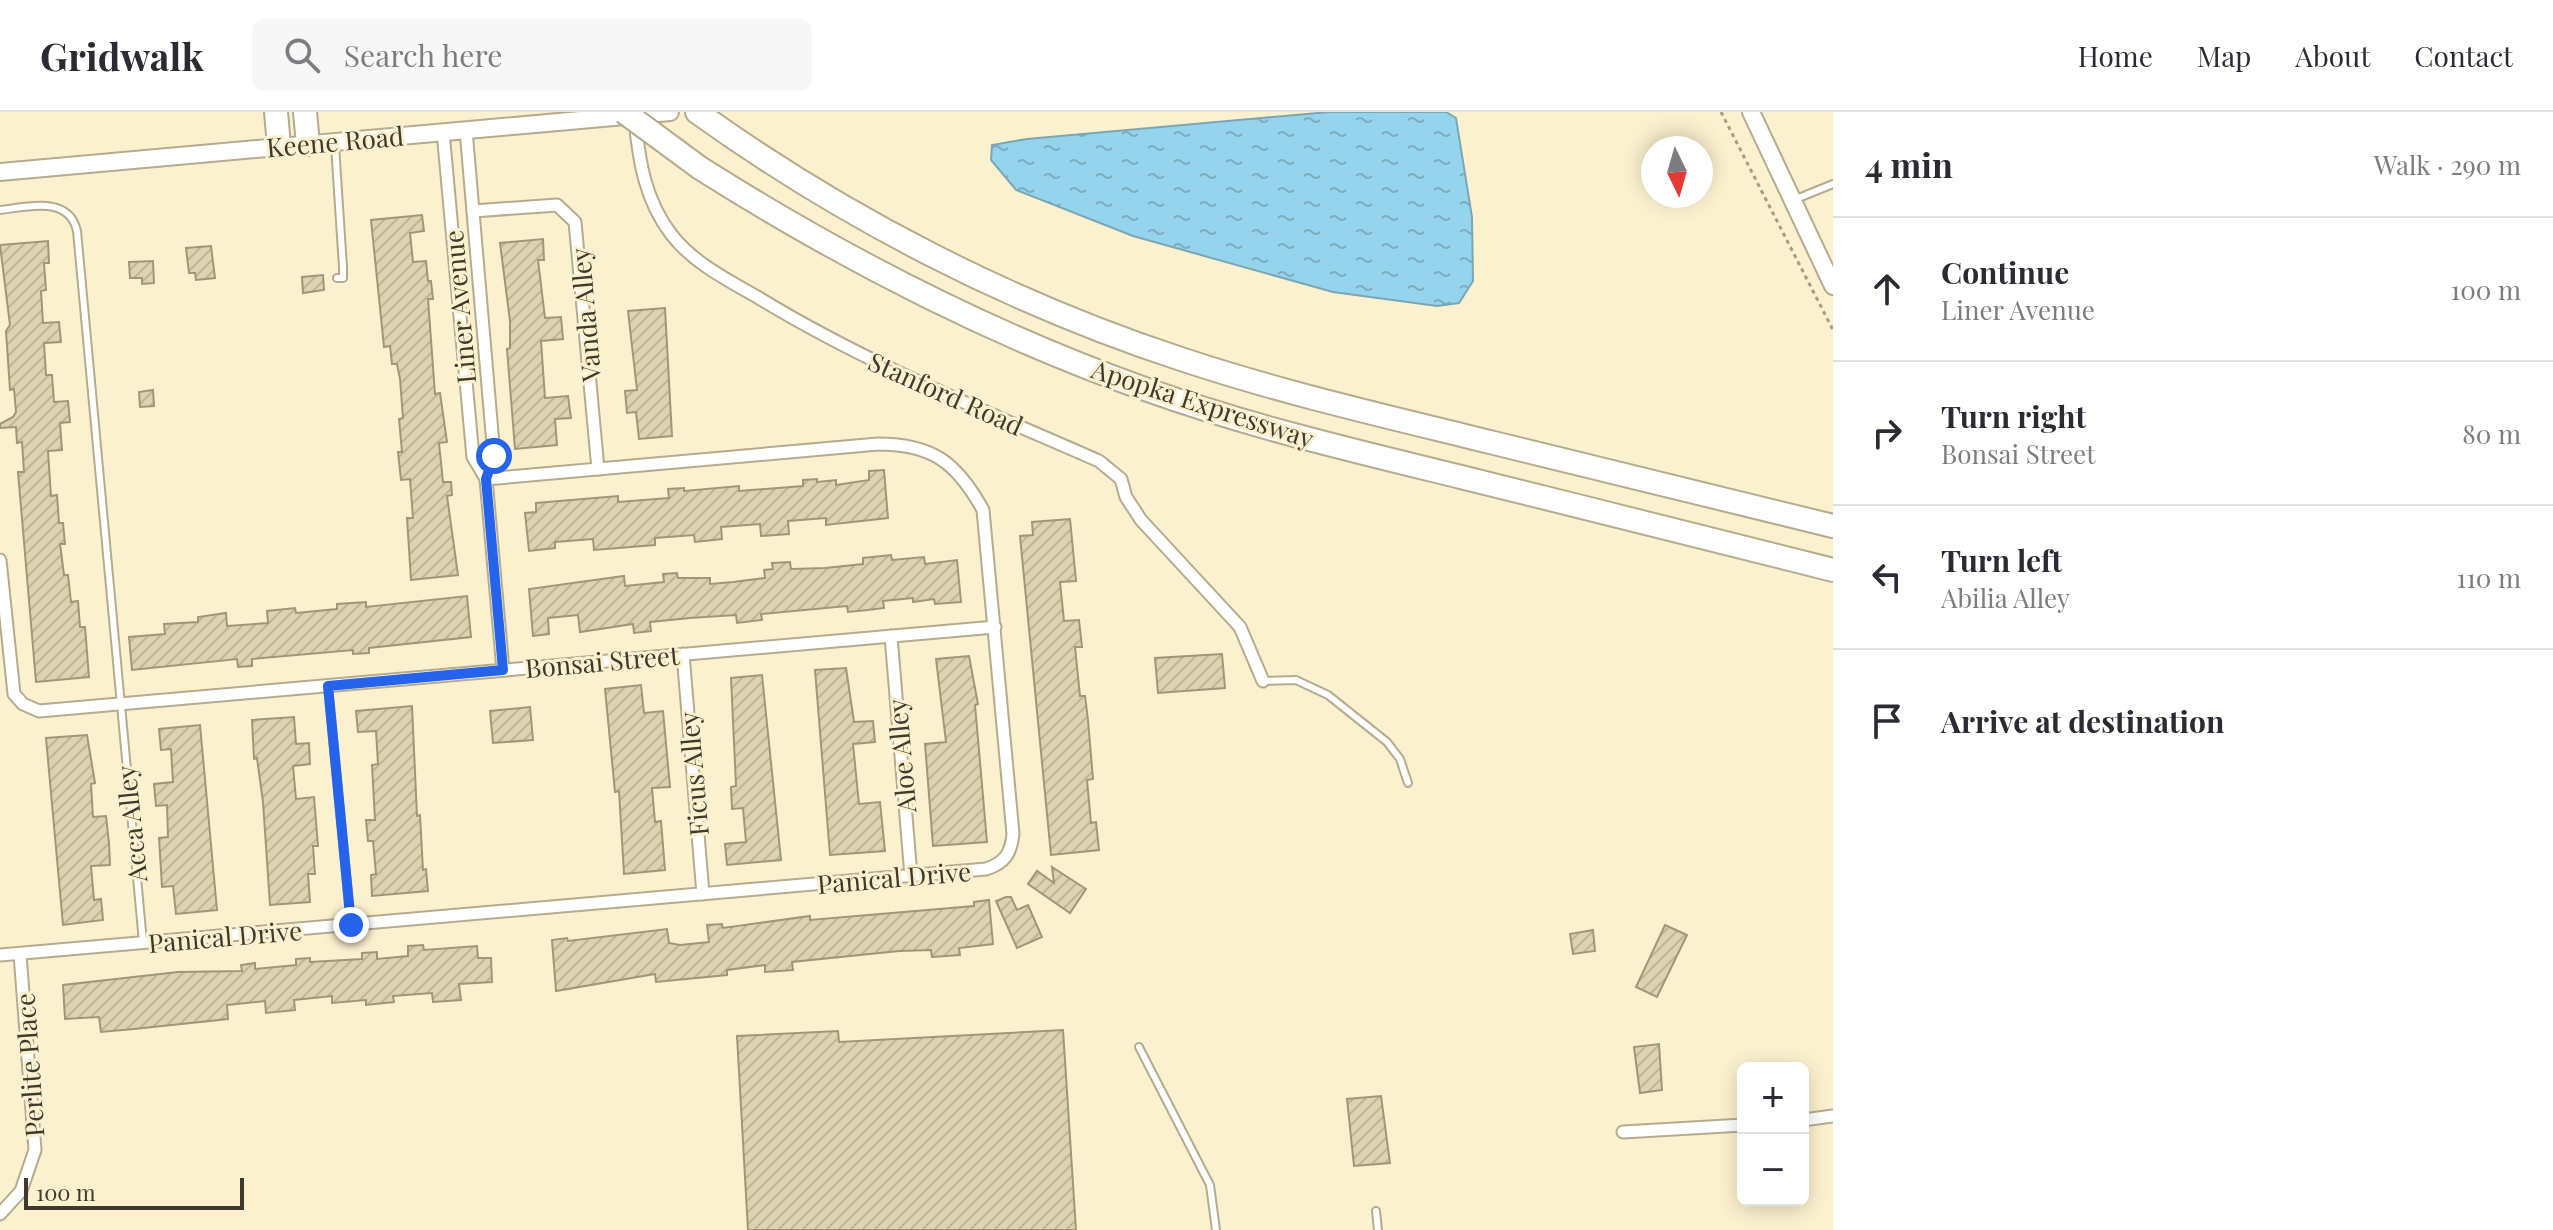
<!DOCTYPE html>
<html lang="en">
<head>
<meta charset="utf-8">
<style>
	:root { --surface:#fff; --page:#f7f7f7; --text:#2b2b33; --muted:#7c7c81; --line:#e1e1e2 }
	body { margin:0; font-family:"Playfair Display",serif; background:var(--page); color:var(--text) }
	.controls { position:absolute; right:24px; bottom:24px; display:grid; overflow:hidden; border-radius:12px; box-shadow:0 4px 20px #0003 }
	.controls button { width:72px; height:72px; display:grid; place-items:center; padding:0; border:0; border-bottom:2px solid var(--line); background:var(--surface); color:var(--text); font:40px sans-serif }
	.compass { position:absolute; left:1641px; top:24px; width:72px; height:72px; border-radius:50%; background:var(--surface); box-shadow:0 4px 20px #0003; rotate:175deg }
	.scale { position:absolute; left:24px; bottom:20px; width:220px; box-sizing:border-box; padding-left:8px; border:4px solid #3f3a2d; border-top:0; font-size:22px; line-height:28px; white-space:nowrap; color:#3f3a2d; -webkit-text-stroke:6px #fcf1cf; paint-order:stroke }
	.stop { position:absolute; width:24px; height:24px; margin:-18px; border:6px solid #2563eb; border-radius:50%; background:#fff }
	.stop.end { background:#2563eb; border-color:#fff; box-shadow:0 2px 8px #0008 }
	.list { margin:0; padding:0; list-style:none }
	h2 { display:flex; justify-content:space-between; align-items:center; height:104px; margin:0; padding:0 32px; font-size:34px }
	h2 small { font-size:26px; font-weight:400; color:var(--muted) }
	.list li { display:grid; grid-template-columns:52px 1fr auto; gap:24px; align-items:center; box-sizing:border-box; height:144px; padding:0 32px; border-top:2px solid var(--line) }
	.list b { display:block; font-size:30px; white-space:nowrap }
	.list p { margin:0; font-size:26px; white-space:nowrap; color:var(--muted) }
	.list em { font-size:26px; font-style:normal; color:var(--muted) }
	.icon { flex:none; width:44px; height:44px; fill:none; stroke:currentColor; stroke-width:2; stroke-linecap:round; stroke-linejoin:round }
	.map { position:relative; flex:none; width:1833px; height:1118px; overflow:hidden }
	header { display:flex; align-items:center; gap:48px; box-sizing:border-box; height:112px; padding:0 40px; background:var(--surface); border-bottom:2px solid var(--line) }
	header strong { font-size:38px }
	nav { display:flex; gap:44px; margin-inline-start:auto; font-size:28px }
	.search { width:560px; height:72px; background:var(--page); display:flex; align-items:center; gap:20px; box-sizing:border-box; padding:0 28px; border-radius:12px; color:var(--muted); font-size:30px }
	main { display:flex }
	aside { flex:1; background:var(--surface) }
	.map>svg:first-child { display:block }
	.water { fill:url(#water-ripples); stroke:#7ba6b3; stroke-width:2 }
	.building { fill:url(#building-hatch); stroke:#a19677; stroke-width:2 }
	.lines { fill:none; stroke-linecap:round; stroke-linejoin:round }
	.lane-casing { stroke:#b6ab8c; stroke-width:10 }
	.street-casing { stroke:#b6ab8c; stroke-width:15 }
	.secondary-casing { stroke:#b6ab8c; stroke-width:20 }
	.highway-casing { stroke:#b6ab8c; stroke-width:26 }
	.path { stroke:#a59d84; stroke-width:3; stroke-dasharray:4 4; stroke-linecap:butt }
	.lane { stroke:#fff; stroke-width:6 }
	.street { stroke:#fff; stroke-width:11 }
	.secondary { stroke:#fff; stroke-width:16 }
	.highway { stroke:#fff; stroke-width:22 }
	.highway-bridge-casing { stroke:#b6ab8c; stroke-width:26; stroke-linecap:butt }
	.highway-bridge { stroke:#fff; stroke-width:22 }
	.route { stroke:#2563eb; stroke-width:10 }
	.labels { text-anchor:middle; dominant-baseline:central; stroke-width:6; stroke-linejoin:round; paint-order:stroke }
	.street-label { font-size:26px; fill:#3f3a2d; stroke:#fcf1cf }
</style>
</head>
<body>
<header>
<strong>Gridwalk</strong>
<div class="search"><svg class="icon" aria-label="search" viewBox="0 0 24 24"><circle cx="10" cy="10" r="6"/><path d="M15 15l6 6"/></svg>Search here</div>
<nav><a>Home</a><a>Map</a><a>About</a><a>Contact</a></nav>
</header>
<main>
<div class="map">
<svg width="1833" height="1118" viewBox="0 0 1833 1118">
	<defs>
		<pattern id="water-ripples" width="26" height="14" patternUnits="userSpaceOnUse" patternTransform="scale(2)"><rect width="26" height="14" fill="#95d4ed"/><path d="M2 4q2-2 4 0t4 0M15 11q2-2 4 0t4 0" fill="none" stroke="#7badc0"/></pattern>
		<pattern id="building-hatch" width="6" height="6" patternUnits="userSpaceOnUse" patternTransform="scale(2)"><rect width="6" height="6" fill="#ded2b2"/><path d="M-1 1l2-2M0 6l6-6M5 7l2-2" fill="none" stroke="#c0b599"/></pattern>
	</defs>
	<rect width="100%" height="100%" fill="#fcf1cf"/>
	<!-- water -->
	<polygon class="water" points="1329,0 1446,0 1456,6 1472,105 1473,169 1459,191 1437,194 1333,180 1133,124 1016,78 991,48 992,33 1027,27"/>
	<!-- building -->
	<g class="building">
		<polygon points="422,103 424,119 410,121 413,150 426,149 428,169 431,169 433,187 428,187 435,282 440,281 447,330 439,331 443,370 451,370 452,383 447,384 458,463 411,468 407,406 413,406 410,367 401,368 398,340 402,340 399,307 403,306 400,267 397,252 392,252 390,234 384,235 371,108"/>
		<polygon points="543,127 544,148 538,148 545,206 561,205 563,227 541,229 545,286 568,284 571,306 555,307 557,333 515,337 507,237 510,236 510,209 500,131"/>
		<polygon points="48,129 49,151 44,151 46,178 41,179 43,211 59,210 61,230 44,231 46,263 52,263 54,290 68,289 70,310 60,311 62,338 48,339 51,384 57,383 59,411 63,411 65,432 60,432 64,463 68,463 71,490 78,489 80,515 85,515 89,565 36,570 18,360 24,360 22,330 17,331 16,315 0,316 0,312 13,305 16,300 14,277 10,278 6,219 10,213 0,133"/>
		<polygon points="211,134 215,166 196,168 195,161 189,161 186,136"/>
		<polygon points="153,149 154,171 142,172 142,166 130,166 129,150"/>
		<polygon points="323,163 324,178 303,181 302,165"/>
		<polygon points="665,196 672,324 639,327 636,300 627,301 625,279 637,278 628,199"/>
		<polygon points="153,278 154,294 140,295 139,280"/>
		<polygon points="884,358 888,406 826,413 826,406 788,409 789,422 761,424 760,412 721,415 722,427 695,430 694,423 655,426 655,433 594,438 593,427 555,430 555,436 529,439 525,401 536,400 536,391 618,384 618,390 669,386 668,377 684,376 684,379 739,374 739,379 803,374 803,368 817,367 817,370 836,368 836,373 869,368 869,359"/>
		<polygon points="1070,407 1076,469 1060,470 1064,509 1079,508 1082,535 1075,535 1080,584 1085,584 1088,608 1093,667 1087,668 1091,711 1096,710 1099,738 1051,743 1020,424 1033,423 1032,410"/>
		<polygon points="891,443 892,448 924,445 925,452 957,448 961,490 935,492 934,487 913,490 913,486 883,489 884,496 868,498 848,500 847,494 761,502 762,508 737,511 736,503 690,506 650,510 651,519 634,521 633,512 580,520 578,503 548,506 549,522 533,524 529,477 624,464 625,474 664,470 663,462 677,461 678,466 710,466 710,472 733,470 765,466 764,458 773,457 772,451 790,450 791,457 825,456 863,452 863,446"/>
		<polygon points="467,484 471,525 369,536 369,541 353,542 353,538 252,547 252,554 238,555 237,547 132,558 129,525 165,522 164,512 198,510 198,505 226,501 227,514 268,511 267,499 295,496 296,501 337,497 337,492 366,490 366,495"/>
		<polygon points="1222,542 1225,576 1158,581 1155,546"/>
		<polygon points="969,544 978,592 975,593 987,730 933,734 925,632 946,630 936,547"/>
		<polygon points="846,556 854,610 873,609 875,630 853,632 859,692 880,690 885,739 830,743 815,558"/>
		<polygon points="762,563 781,748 727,753 725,732 746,730 743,696 732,697 731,675 736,674 731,566"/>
		<polygon points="641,573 644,601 663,599 670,675 652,676 655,710 661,709 665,758 624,762 619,679 615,680 605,577"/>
		<polygon points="412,594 417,704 420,703 423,758 426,757 428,779 372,784 371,763 376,762 373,729 368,729 366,708 375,708 372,653 378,652 376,619 358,620 356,599"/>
		<polygon points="530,595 533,628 493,631 490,599"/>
		<polygon points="294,605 296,632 309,631 310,652 293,654 296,687 314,685 318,734 313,734 315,762 308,762 310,790 270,793 263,690 257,646 254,647 252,608"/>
		<polygon points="200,613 217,798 176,802 173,774 162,775 159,726 168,725 167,693 156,694 154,672 173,670 171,637 161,638 159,617"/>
		<polygon points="87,623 95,671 91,672 93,705 106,704 109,731 110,753 91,754 94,788 101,787 103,808 63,813 46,626"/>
		<polygon points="1052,755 1086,777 1070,801 1028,772 1037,759 1054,771"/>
		<polygon points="1006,785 1011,785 1017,798 1028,793 1042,825 1017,836 996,789"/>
		<polygon points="989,788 993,832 959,836 960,843 932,845 931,838 899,839 792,850 793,858 765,860 765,853 727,858 727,863 656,870 655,862 556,879 552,828 567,826 568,829 667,817 669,831 680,833 709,830 707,813 722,812 723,816 810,804 810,808 974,794 974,790"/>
		<polygon points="1665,813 1687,823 1657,885 1636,875"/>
		<polygon points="1593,818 1595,839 1573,842 1570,822"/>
		<polygon points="423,833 424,838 477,834 478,846 491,846 492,870 459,872 461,888 433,890 432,881 393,884 394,890 366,893 366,888 332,891 332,884 294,888 295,898 266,901 265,889 227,893 228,907 134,917 101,920 99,905 65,907 63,873 178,860 242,859 241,853 255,851 255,857 296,853 296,847 310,846 310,850 362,847 362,841 377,840 377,847 408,844 408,834"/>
		<polygon points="1063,918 1076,1118 748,1118 737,924 838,919 839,930"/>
		<polygon points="1659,932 1662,978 1640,981 1634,935"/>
		<polygon points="1381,984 1390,1051 1354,1054 1347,987"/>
	</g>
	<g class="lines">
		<defs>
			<g id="lane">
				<polyline points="335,33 343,155 343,166 337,166"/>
				<polyline points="1796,87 1833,72"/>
				<path d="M0 98C27 95 69 83 77 119L143 830"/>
				<polyline points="1263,569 1296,568 1328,583 1387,630 1400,647 1408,671"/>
				<polyline points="328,574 351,813"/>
				<polyline points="1139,935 1210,1073 1216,1118"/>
				<polyline points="1376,1099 1378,1118"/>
			</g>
			<g id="street">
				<path d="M635 8C639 49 645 88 671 122 693 151 728 168 759 186 867 252 983 298 1099 349L1121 367 1126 385 1141 408 1240 515 1263 569"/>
				<polyline points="466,18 494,344 486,367 503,558"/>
				<polyline points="443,20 473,345 486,367"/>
				<polyline points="473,99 557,93 575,110 598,357"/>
				<polyline points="0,448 14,582 23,592 39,599 995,515"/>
				<polyline points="891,524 911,764"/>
				<polyline points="683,542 703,782"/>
				<path d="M0 843 986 757C1005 751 1011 741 1013 722L983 398C957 351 933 332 878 332L486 367"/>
				<polyline points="1803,1008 1833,1004"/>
				<polyline points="1623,1020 1743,1013"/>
				<polyline points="0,1102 21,1079 35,1038 20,842"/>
			</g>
			<g id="secondary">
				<polyline points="1751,0 1833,174"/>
				<polyline points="0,60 670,0"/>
			</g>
			<g id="highway">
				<polyline points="276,0 279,34"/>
				<polyline points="305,0 308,32"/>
				<path d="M697 0C843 105 1010 191 1181 247 1283 281 1389 305 1494 331 1607 358 1720 386 1833 414"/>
				<path d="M700 56C841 145 987 221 1145 277 1248 314 1355 339 1461 365 1585 396 1709 426 1833 458"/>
			</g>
		</defs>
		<!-- lane casing -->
		<use href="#lane" class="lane-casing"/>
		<!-- street casing -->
		<use href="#street" class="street-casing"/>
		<!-- secondary casing -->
		<use href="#secondary" class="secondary-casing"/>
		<!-- highway casing -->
		<use href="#highway" class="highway-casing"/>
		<!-- path -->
		<polyline class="path" points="1721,0 1833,218"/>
		<!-- lane -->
		<use href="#lane" class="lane"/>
		<!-- street -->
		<use href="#street" class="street"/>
		<!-- secondary -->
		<use href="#secondary" class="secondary"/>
		<!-- highway -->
		<use href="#highway" class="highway"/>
		<defs>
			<polyline id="highway-bridge" points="624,0 700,56"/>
		</defs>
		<!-- highway-bridge casing -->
		<use href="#highway-bridge" class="highway-bridge-casing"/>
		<!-- highway-bridge -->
		<use href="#highway-bridge" class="highway-bridge"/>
	</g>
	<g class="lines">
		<!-- route -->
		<polyline class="route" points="351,813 328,574 503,558 486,367 494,344"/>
	</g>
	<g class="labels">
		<!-- street labels -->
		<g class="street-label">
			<text transform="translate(335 29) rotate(-5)">Keene Road</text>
			<text transform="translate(459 195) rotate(-95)">Liner Avenue</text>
			<text transform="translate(585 203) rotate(-95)">Vanda Alley</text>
			<text transform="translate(946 281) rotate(24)">Stanford Road</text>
			<text transform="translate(1203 291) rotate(18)">Apopka Expressway</text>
			<text transform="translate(602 549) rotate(-5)">Bonsai Street</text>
			<text transform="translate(901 644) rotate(-95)">Aloe Alley</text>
			<text transform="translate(693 662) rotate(-95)">Ficus Alley</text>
			<text transform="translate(131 712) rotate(-96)">Acca Alley</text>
			<text transform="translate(894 765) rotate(-5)">Panical Drive</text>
			<text transform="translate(225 824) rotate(-5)">Panical Drive</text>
			<text transform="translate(29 953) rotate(-94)">Perlite Place</text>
		</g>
	</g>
</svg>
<div class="controls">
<button>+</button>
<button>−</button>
</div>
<svg class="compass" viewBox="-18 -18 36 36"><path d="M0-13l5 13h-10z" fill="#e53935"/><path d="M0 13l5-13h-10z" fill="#7c7c81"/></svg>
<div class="scale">100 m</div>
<div class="stop" style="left:494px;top:344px"></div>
<div class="stop end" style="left:351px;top:813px"></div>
</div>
<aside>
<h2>4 min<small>Walk · 290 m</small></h2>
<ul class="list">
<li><svg class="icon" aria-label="ahead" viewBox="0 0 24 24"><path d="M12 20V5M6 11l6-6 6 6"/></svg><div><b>Continue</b><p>Liner Avenue</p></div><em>100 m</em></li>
<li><svg class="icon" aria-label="right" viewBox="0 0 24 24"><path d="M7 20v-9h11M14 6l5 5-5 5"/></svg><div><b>Turn right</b><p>Bonsai Street</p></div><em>80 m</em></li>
<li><svg class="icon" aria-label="left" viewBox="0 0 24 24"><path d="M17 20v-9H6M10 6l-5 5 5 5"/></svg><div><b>Turn left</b><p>Abilia Alley</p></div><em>110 m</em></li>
<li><svg class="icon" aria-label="arrive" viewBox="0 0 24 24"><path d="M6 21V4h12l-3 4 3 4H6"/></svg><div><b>Arrive at destination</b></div></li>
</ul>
</aside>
</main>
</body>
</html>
